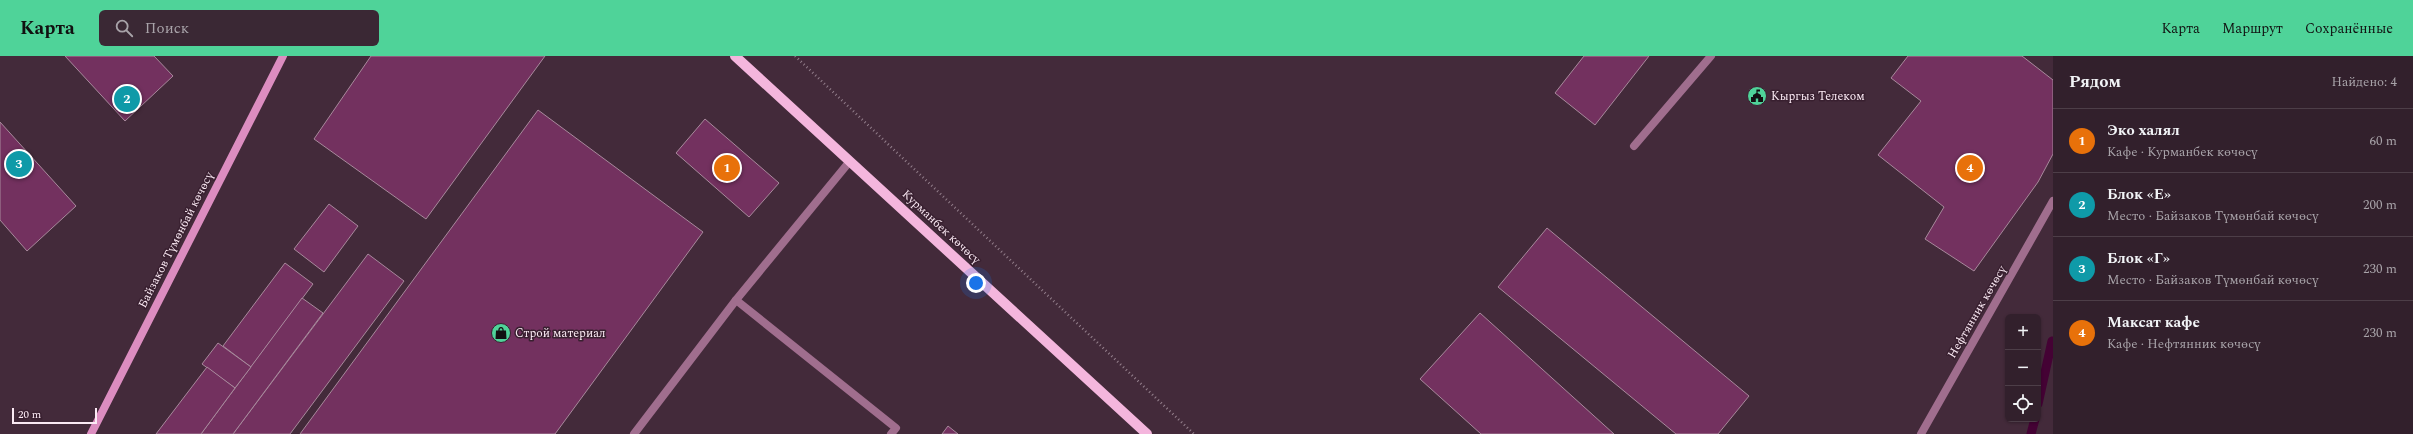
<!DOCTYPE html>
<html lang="ru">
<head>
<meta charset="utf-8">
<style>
	:root { --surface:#32202c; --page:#3a2834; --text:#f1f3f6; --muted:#a8a3a9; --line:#4d3e48; --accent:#4fd399 }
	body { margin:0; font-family:Spectral,serif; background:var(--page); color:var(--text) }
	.controls { position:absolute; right:12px; bottom:12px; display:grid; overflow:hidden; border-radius:6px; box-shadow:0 1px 3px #0004 }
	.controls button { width:36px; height:36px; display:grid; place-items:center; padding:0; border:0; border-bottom:1px solid var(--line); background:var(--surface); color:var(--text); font:20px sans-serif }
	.scale { position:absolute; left:12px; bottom:10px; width:85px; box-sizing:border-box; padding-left:4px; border:2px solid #fbeaf4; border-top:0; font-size:11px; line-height:14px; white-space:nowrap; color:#fbeaf4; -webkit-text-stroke:3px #392030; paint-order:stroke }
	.you { position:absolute; left:976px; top:227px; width:14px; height:14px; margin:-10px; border:3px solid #fff; border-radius:50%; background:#1a73e8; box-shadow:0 0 0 6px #1a73e833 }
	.badge { display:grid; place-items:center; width:26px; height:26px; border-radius:50%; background:var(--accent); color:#fff; font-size:13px; font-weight:700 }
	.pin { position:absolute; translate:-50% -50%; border:2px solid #fff; box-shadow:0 1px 4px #0006 }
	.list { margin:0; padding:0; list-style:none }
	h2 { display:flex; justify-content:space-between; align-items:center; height:52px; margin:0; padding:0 16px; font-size:17px }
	h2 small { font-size:13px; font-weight:400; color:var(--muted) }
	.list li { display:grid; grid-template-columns:26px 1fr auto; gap:12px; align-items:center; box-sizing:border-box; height:64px; padding:0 16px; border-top:1px solid var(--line) }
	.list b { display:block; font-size:15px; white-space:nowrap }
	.list p { margin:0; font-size:13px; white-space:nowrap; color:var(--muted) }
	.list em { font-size:13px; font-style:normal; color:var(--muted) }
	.icon { flex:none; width:22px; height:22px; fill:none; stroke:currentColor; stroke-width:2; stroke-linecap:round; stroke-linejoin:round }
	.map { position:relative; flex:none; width:2053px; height:378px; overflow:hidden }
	header { display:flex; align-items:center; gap:24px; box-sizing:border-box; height:56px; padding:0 20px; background:var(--accent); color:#111 }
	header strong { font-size:19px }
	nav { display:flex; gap:22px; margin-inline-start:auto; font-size:14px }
	.search { width:280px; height:36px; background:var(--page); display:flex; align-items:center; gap:10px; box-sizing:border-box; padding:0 14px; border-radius:6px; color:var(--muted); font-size:15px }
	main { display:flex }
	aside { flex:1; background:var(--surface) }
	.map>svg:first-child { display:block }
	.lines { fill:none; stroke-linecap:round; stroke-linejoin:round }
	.stream { stroke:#440234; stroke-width:9 }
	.building { fill:#73315f; stroke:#a8899c }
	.path { stroke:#95808d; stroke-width:2.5; stroke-dasharray:1 3; stroke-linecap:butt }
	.service { stroke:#a06e8e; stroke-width:8 }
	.minor { stroke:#a06e8e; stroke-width:8 }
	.secondary { stroke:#dc8dc0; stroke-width:8 }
	.primary { stroke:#f4b6dd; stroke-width:10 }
	.labels { text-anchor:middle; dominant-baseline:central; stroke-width:3; stroke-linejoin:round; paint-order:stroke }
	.poi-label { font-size:12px; fill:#fbeaf4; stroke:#392030; text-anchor:start }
	.street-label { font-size:12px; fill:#fbeaf4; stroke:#392030 }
</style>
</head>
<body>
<header>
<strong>Карта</strong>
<div class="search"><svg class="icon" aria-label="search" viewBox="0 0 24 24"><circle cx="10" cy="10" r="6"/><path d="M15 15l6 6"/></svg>Поиск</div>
<nav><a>Карта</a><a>Маршрут</a><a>Сохранённые</a></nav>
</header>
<main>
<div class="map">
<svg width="2053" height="378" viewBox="0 0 2053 378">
	<rect width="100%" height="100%" fill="#432a3a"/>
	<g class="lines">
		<!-- stream -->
		<g class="stream">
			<polyline points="2038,348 2052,285"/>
			<polyline points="2031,378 2035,363"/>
		</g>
	</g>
	<!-- building -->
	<g class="building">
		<polygon points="65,0 154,0 173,20 125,65"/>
		<polygon points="371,0 545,0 426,163 314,83"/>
		<polygon points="1584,0 1649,0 1595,69 1555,37"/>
		<polygon points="1908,0 2022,0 2053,24 2053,98 2038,126 1974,215 1925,183 1944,151 1878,99 1921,45 1891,22"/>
		<polygon points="538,54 703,176 555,378 300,378"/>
		<polygon points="705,63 779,127 749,161 676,97"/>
		<polygon points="0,66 76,150 27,195 0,164"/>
		<polygon points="329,148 358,170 324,216 294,193"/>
		<polygon points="1547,172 1749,340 1718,378 1676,378 1498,231"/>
		<polygon points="368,198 404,225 290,378 233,378"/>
		<polygon points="285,207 313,228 251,311 223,290"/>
		<polygon points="302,242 323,257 233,378 201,378"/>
		<polygon points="1480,257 1614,378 1481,378 1420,323"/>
		<polygon points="218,287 251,311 235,332 202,308"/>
		<polygon points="207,311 235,332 201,378 156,378"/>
		<polygon points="948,370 958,378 942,378"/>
	</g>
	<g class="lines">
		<!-- path -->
		<polyline class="path" points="795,0 1194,378"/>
		<!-- service -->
		<g class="service">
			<polyline points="1634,90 1711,0"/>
			<polyline points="736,244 896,372 891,378"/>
			<polyline points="634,378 736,244 850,105"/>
		</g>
		<!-- minor -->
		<polyline class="minor" points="1921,378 2053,145"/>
		<!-- secondary -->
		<polyline class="secondary" points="91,378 283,0"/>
		<!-- primary -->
		<polyline class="primary" points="735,0 1147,378"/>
	</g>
	<!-- icons -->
	<defs>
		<symbol id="civic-disc" viewBox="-11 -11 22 22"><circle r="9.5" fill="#4fd399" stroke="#392030"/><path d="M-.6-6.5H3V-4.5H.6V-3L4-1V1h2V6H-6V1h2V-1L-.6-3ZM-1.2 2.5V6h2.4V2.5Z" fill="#111"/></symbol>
		<symbol id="shop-disc" viewBox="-11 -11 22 22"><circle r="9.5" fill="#4fd399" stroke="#392030"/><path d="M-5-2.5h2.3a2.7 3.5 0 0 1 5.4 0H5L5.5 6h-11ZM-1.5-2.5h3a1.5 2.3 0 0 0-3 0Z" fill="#111"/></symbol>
	</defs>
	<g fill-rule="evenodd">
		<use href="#civic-disc" x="1746" y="29" width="22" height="22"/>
		<use href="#shop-disc" x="490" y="266" width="22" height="22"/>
	</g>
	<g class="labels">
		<!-- poi labels -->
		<g class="poi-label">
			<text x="1771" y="40">Кыргыз Телеком</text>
			<text x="515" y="277">Строй материал</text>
		</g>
		<!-- street labels -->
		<g class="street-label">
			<text transform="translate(941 171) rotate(43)">Курманбек көчөсү</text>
			<text transform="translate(176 184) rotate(-63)">Байзаков Түмөнбай көчөсү</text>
			<text transform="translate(1977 256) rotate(-60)">Нефтянник көчөсү</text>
		</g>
	</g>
</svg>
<div class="controls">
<button>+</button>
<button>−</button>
<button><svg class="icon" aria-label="locate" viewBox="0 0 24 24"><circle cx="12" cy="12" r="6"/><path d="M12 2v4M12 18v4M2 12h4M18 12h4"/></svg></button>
</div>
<div class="scale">20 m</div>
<div class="you"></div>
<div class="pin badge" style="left:727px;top:112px;background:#e8710a">1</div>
<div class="pin badge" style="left:127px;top:43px;background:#0f9aa8">2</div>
<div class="pin badge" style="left:19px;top:108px;background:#0f9aa8">3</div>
<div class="pin badge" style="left:1970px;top:112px;background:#e8710a">4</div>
</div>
<aside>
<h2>Рядом<small>Найдено: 4</small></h2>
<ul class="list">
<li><span class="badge" style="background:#e8710a">1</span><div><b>Эко халял</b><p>Кафе · Курманбек көчөсү</p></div><em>60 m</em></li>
<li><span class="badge" style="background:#0f9aa8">2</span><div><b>Блок «Е»</b><p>Место · Байзаков Түмөнбай көчөсү</p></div><em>200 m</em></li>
<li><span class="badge" style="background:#0f9aa8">3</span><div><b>Блок «Г»</b><p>Место · Байзаков Түмөнбай көчөсү</p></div><em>230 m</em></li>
<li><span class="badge" style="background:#e8710a">4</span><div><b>Максат кафе</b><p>Кафе · Нефтянник көчөсү</p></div><em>230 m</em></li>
</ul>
</aside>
</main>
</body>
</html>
